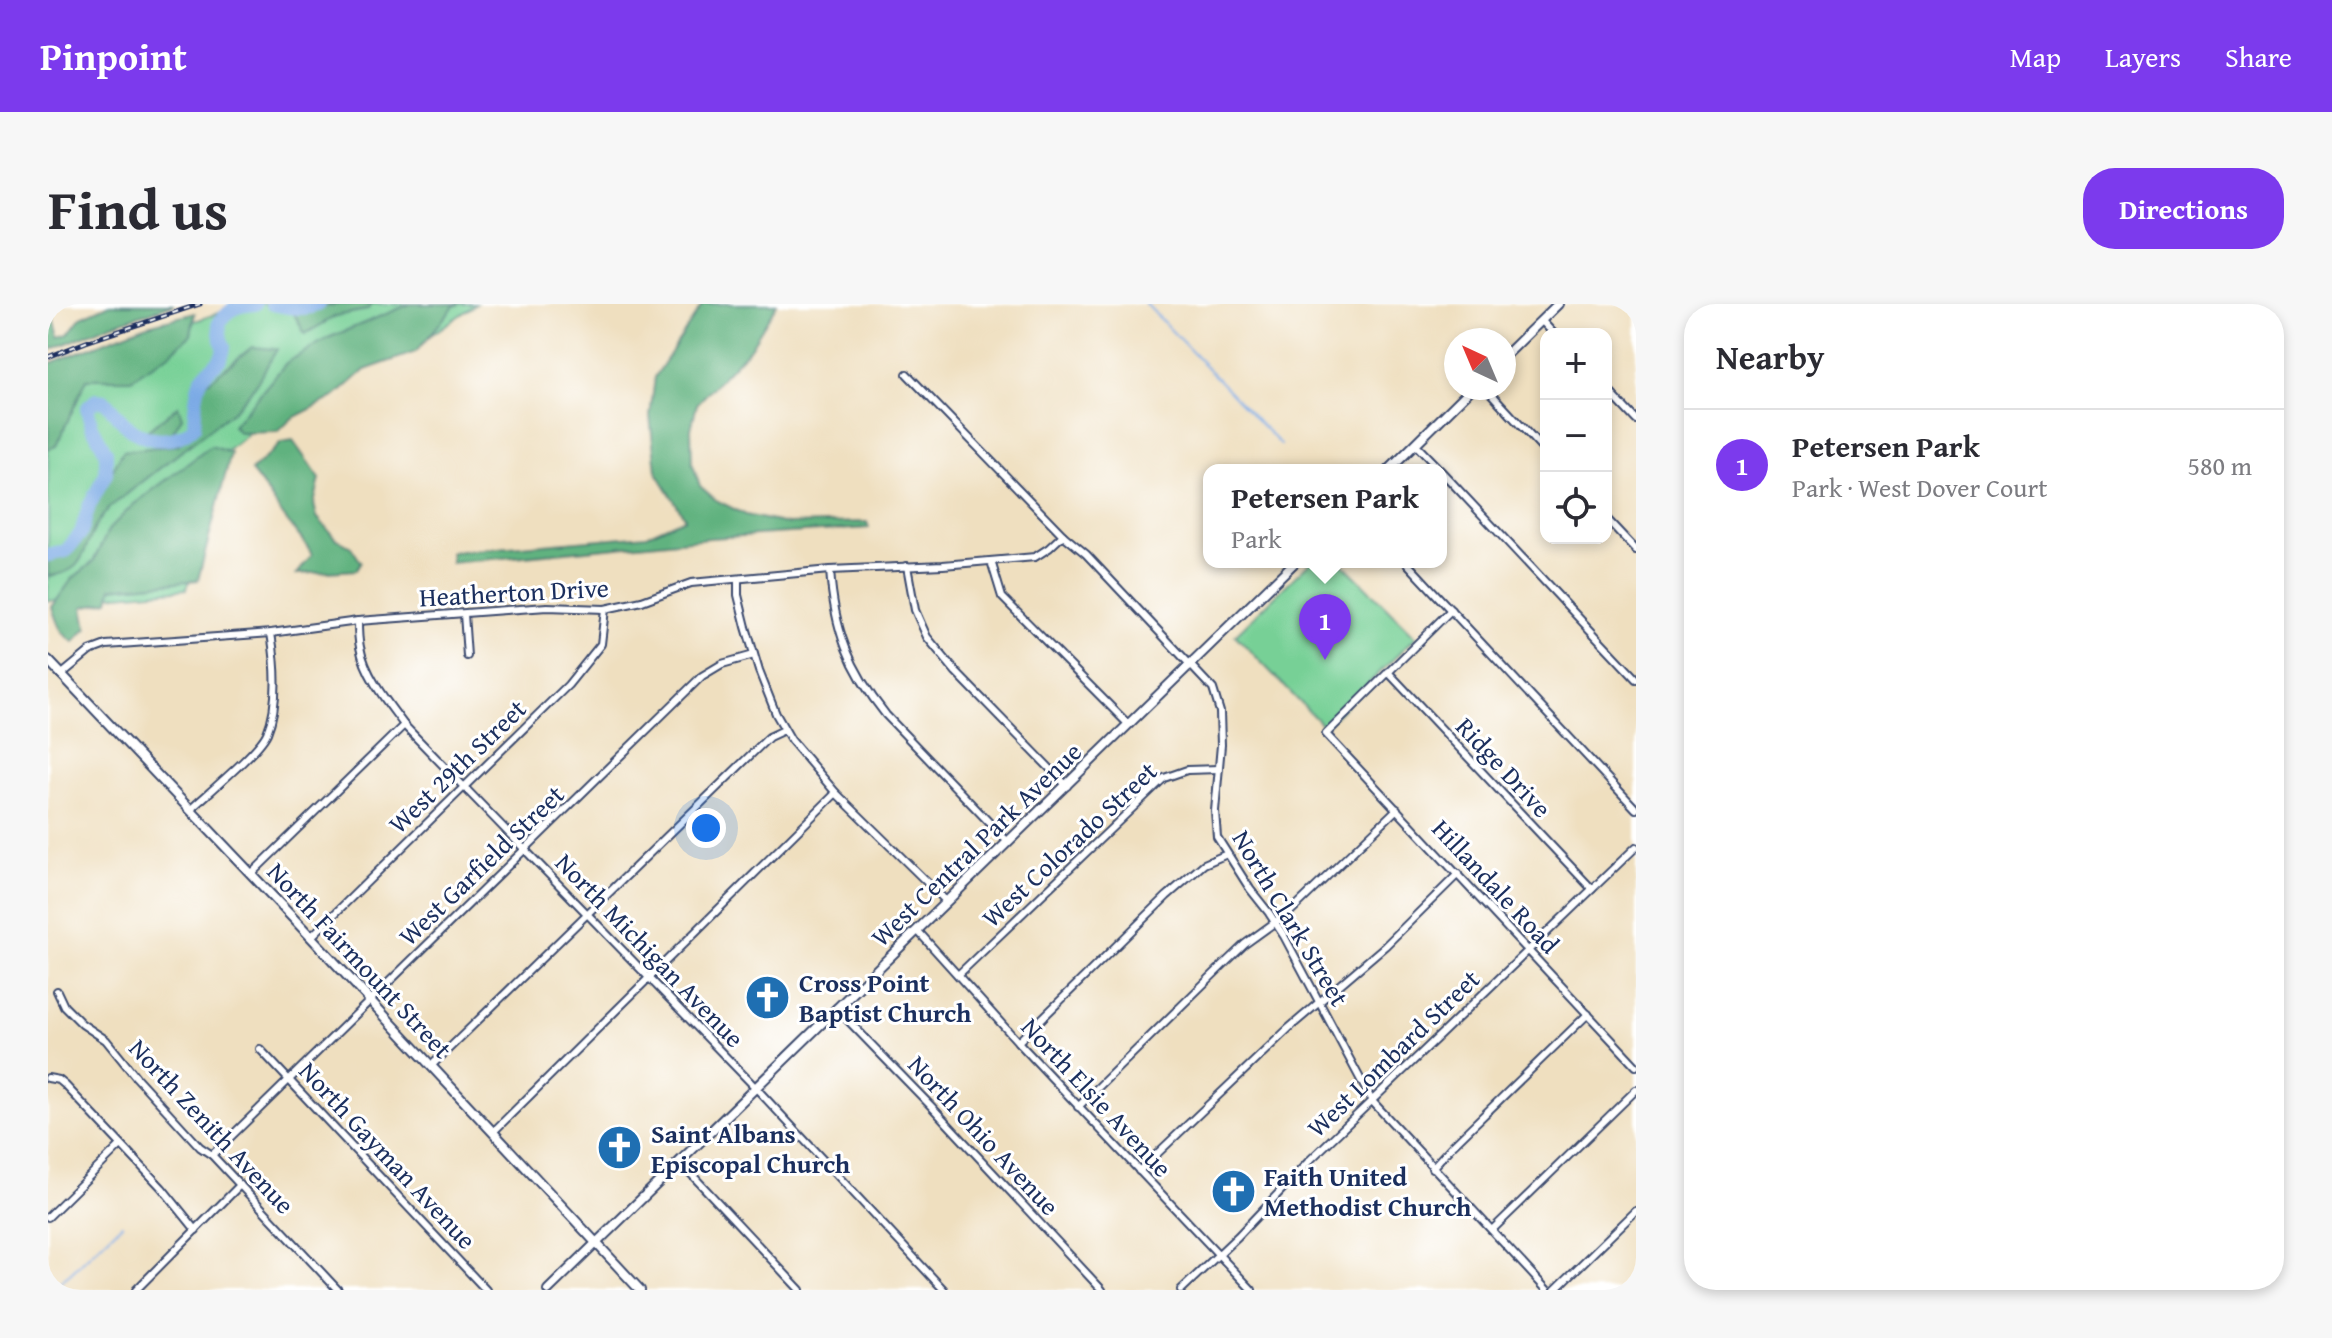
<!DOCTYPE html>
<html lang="en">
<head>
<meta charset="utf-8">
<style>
	:root { --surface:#fff; --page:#f7f7f7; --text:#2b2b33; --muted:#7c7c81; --line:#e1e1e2; --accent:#7c3aed }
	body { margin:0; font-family:"Gentium Book Plus",serif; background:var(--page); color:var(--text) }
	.controls { position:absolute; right:24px; top:24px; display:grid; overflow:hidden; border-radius:16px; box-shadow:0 4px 12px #0003 }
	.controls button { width:72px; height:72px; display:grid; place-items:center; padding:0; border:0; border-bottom:2px solid var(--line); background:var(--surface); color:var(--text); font:40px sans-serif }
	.compass { position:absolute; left:1396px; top:24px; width:72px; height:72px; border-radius:50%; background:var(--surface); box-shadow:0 4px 12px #0003; rotate:316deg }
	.you { position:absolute; left:658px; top:524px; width:28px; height:28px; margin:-20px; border:6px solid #fff; border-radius:50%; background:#1a73e8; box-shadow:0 0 0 12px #1a73e833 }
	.badge { display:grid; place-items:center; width:52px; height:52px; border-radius:50%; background:var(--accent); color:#fff; font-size:26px; font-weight:700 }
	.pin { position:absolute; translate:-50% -66px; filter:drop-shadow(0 2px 4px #0008) }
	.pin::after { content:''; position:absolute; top:42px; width:28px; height:24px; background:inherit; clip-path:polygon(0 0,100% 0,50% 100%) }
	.popup { position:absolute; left:1155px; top:160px; width:244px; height:104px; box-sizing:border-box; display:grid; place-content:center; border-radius:16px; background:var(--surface); filter:drop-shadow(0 2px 6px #0005); font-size:26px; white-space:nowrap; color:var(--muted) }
	.popup b { font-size:30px; color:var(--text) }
	.popup::after { content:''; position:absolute; left:50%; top:100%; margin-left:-16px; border:16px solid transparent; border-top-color:var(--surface) }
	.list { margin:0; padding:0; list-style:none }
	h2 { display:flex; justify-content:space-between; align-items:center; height:104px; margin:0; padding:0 32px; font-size:34px }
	h2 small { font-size:26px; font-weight:400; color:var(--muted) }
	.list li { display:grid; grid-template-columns:52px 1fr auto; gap:24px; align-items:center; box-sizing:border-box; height:112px; padding:0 32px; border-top:2px solid var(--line) }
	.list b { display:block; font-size:30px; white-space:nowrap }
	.list p { margin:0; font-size:26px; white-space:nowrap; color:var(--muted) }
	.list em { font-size:26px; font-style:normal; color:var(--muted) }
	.icon { flex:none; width:44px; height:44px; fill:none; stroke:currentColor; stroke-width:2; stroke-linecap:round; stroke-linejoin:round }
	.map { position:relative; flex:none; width:1588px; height:986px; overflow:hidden; border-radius:32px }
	header { display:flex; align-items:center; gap:48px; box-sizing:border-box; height:112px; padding:0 40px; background:var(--accent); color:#fff }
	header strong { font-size:38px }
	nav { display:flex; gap:44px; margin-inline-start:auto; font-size:28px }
	.intro { display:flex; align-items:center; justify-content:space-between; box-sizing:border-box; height:192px; padding:0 48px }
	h1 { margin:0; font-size:56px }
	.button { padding:20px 36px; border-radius:32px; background:var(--accent); color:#fff; font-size:28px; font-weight:700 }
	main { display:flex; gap:48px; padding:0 48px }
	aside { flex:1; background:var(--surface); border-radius:32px; box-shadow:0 4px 12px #0003 }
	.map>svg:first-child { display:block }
	.green { fill:#77d096; stroke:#49807a; stroke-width:2 }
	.forest { fill:#61b27f; stroke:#3e706e; stroke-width:2 }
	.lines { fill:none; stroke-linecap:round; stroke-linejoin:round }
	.stream { stroke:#7baae5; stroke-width:2 }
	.river { stroke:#7baae5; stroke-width:14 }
	.minor-casing { stroke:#3b496d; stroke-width:10 }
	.tertiary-casing { stroke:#3b496d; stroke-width:12 }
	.minor { stroke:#fff; stroke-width:6 }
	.tertiary { stroke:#fff; stroke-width:8 }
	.rail-casing { stroke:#1b2f5e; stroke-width:5 }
	.rail { stroke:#fff; stroke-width:2; stroke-dasharray:6; stroke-linecap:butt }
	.labels { text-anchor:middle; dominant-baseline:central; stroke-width:6; stroke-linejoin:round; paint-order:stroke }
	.street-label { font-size:26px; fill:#1b2f5e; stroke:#fff }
	.poi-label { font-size:26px; font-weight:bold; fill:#1b2f5e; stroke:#fff; text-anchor:start }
</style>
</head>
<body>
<header>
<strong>Pinpoint</strong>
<nav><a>Map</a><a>Layers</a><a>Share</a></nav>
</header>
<div class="intro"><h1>Find us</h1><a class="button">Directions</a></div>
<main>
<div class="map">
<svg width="1588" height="986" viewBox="0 0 1588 986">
	<rect width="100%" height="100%" fill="#fff"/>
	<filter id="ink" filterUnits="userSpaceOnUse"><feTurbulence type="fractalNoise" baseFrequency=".0125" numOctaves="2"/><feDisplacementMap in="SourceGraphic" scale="16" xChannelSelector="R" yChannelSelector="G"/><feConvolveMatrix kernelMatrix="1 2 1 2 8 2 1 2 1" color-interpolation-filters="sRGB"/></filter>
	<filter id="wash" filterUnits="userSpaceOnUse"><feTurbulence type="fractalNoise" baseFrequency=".006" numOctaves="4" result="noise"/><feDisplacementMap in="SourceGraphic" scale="32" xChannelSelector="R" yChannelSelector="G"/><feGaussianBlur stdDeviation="1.8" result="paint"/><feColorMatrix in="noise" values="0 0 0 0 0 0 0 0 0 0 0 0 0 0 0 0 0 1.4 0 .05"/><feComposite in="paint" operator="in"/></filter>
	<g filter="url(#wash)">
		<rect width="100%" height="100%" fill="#efdfbf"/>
		<!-- green -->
		<g class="green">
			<polygon points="197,0 428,0 361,46 259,83 174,151 139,285 0,297 0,73 41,53"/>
			<polygon points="1262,258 1293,258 1368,333 1276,423 1187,331"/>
		</g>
		<!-- forest -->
		<g class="forest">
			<polygon points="62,0 126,0 62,21 0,47 0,15 6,14 11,33 20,30 33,13"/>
			<polygon points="292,0 324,0 319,6 288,12 257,30 246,10"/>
			<polygon points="362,0 412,0 406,2 368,48 317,66 288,92 243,115 230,128 191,129 185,122 238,59 280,34"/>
			<polygon points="655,0 729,0 702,44 649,100 643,125 644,158 652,182 668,196 698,211 739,220 819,218 821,224 662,234 403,259 403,248 599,231 637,214 608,167 602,112 607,73"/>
			<polygon points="147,9 143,31 121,50 83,75 39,75 8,142 0,145 0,60 99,21"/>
			<path d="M204 43 229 45 207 82 185 107 61 204C57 209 52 215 49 220 33 248 39 268 0 272V256C29 247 59 174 75 147L130 141 148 125 155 82Z"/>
			<polygon points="130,102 134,113 125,128 108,133 99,127"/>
			<path d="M245 137 272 175 266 200 269 213 287 234 303 243 313 258 308 266 249 270 264 251C256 235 243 224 233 209 223 194 215 181 203 167L233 139Z"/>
			<path d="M163 142 183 149 150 276 64 284 61 297 35 303 39 324 26 338C12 330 9 318 4 303L25 274 45 258 61 225 85 201Z"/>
		</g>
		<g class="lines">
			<!-- stream -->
			<g class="stream">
				<polyline points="1098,0 1233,141"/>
				<polyline points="1,986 22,970 74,920"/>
			</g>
			<!-- river -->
			<g class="river">
				<path d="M224 0C238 3 258 7 271 0"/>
				<path d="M0 251 18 247 33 229 41 202 58 170V148L44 122 39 104 48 96 57 97C64 105 71 115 79 122 98 139 127 141 146 123 147 109 147 91 152 78 158 61 175 63 176 42L173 36 171 19C184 3 187 2 207 0"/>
			</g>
		</g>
	</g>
	<g filter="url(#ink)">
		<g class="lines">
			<defs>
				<g id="minor">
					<polyline points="1493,16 1506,30"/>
					<polyline points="859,70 1015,231 1038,250 1165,385 1172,408 1173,441 1167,507 1169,533 1202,585 1221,609 1236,632 1324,797 1499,986"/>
					<polyline points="1438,84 1498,149"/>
					<polyline points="1558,84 1588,116"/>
					<polyline points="1367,140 1392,166"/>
					<polyline points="1393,167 1588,375"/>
					<polyline points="1558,214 1588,246"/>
					<polyline points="943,257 954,293 1080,420"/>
					<polyline points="1358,258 1588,505"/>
					<polyline points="859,262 867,306 879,333 908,368 1019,482"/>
					<path d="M782 266C786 325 801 365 838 411L959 537"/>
					<polyline points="690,275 690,291 698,323 711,367 728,410 743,436 788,489 898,597"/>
					<polyline points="1403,306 1278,430 1588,762"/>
					<polyline points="416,310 419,352"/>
					<path d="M310 317C310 326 310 335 312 343 317 371 339 398 356 421L708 784 896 986"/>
					<polyline points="1340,368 1544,585"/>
					<polyline points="13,371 42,347 58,341 223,329 310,317 499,303 557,305 594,297 643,279 782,266 895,261 987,253 1001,244 1015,231"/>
					<path d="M143 505C160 489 211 447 219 429 231 400 228 359 223 329"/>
					<polyline points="203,570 356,421"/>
					<polyline points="869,626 970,738 1204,986"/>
					<polyline points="263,633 520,381 553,340 557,305"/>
					<polyline points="910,671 1116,474 1139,466 1171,465"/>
					<polyline points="9,687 16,702 34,720 58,736 88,773 152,843 164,851 290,986"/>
					<polyline points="788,704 883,802 1054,986"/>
					<polyline points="970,738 1119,592 1156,560 1179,550"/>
					<polyline points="212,745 438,986"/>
					<polyline points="383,762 721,433 736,426"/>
					<polyline points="0,774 11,776 17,781 114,884 148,926"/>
					<polyline points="1030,803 1175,661 1197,640 1244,606 1349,505"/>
					<polyline points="446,827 788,489"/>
					<polyline points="164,851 654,372 674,360 706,351"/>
					<polyline points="632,858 752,986"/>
					<polyline points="1384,864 1405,841 1540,710"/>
					<polyline points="1091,867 1241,724 1337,642 1410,570"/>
					<polyline points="0,913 73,841"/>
					<polyline points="1444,926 1588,786"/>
					<polyline points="88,986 192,881"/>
					<polyline points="1133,986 1190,932 1262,856 1588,543"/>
					<polyline points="1507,986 1588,907"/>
				</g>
				<g id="tertiary">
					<polyline points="1456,53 1510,0"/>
					<polyline points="1341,166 1424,84"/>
					<polyline points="0,356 263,633 592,986"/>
					<polyline points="500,986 1247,258"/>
				</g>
			</defs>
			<!-- minor casing -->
			<use href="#minor" class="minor-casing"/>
			<!-- tertiary casing -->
			<use href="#tertiary" class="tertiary-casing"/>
			<!-- minor -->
			<use href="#minor" class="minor"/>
			<!-- tertiary -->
			<use href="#tertiary" class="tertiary"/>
			<defs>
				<polyline id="rail" points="0,53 38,38 152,0"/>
			</defs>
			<!-- rail casing -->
			<use href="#rail" class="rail-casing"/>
			<!-- rail -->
			<use href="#rail" class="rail"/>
		</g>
	</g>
	<!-- icons -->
	<defs>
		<symbol id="church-disc" viewBox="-11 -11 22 22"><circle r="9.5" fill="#1f6fb2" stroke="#fff"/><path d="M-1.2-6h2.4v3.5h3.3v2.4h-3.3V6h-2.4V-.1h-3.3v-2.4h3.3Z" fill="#fff"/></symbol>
	</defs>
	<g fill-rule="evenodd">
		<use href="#church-disc" x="694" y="668" width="51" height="51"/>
		<use href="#church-disc" x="546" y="818" width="51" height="51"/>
		<use href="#church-disc" x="1160" y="862" width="51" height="51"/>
	</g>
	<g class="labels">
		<!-- street labels -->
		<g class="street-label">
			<text transform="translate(466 288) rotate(-3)">Heatherton Drive</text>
			<text transform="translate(409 462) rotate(-44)">West 29th Street</text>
			<text transform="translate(1456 463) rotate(47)">Ridge Drive</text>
			<text transform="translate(928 540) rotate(-44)">West Central Park Avenue</text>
			<text transform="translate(1021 540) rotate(-43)">West Colorado Street</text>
			<text transform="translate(433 561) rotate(-44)">West Garfield Street</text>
			<text transform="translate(1448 582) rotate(47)">Hillandale Road</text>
			<text transform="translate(1243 614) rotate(59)">North Clark Street</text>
			<text transform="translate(602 646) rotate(46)">North Michigan Avenue</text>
			<text transform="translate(312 656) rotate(47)">North Fairmount Street</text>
			<text transform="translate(1345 749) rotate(-44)">West Lombard Street</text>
			<text transform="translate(1049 793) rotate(47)">North Elsie Avenue</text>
			<text transform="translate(164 822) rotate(47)">North Zenith Avenue</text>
			<text transform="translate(936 831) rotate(47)">North Ohio Avenue</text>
			<text transform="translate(340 851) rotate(47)">North Gayman Avenue</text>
		</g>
		<!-- poi labels -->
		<g class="poi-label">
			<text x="751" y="678">Cross Point<tspan x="751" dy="30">Baptist Church</tspan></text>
			<text x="603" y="829">Saint Albans<tspan x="603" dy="30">Episcopal Church</tspan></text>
			<text x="1216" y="872">Faith United<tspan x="1216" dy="30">Methodist Church</tspan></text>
		</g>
	</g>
</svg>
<div class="controls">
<button>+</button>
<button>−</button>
<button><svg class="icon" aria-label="locate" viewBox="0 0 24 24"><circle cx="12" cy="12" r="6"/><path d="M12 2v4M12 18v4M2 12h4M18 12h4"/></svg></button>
</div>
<svg class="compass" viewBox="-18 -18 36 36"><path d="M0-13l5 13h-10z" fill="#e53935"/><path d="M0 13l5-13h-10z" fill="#7c7c81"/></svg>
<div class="you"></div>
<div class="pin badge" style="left:1277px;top:356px">1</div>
<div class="popup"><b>Petersen Park</b>Park</div>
</div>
<aside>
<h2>Nearby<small></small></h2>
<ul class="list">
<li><span class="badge">1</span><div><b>Petersen Park</b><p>Park · West Dover Court</p></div><em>580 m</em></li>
</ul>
</aside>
</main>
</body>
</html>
